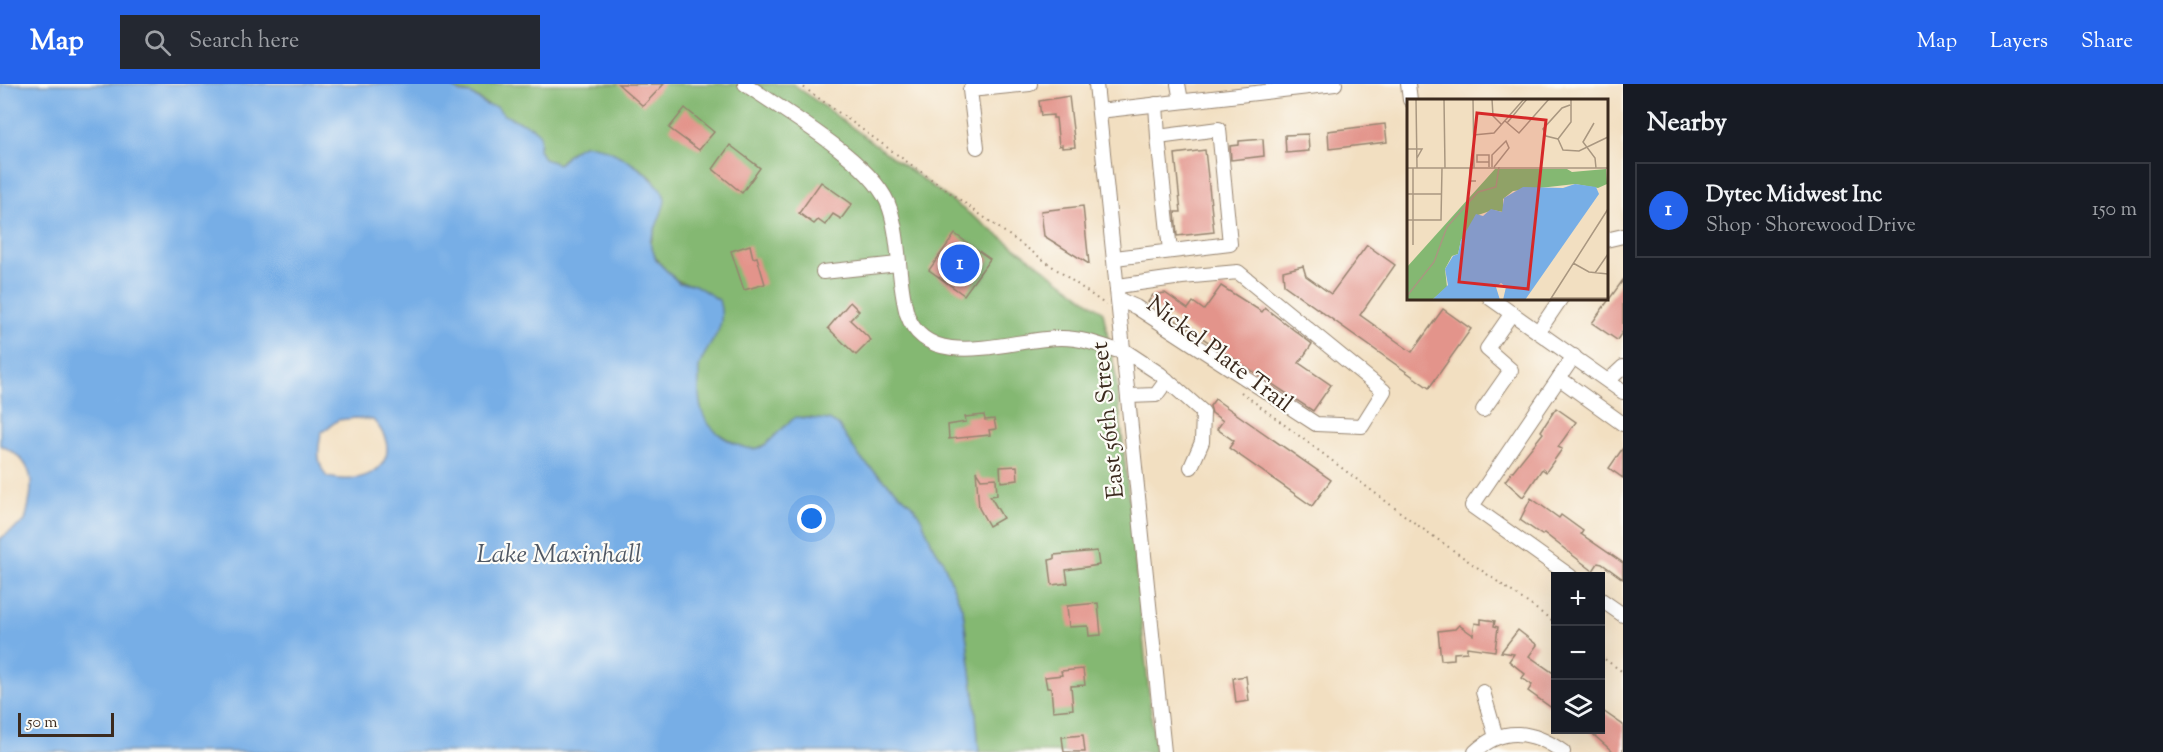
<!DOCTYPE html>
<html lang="en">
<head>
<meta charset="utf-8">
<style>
	:root { --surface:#171b24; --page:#242831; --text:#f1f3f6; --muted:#9ea1a6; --line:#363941; --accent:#2563eb }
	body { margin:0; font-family:"Sorts Mill Goudy",serif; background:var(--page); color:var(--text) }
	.controls { position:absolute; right:18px; bottom:18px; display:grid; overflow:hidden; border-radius:0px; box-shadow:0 6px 24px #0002 }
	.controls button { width:54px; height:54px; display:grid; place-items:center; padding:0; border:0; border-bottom:2px solid var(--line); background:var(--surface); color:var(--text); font:30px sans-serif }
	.scale { position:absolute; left:18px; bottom:15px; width:96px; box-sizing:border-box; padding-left:6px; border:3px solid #3b2a1e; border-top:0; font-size:16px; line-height:21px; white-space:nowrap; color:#3b2a1e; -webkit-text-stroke:4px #fdfcf7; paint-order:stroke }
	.you { position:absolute; left:812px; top:435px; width:21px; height:21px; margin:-15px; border:4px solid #fff; border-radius:50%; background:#1a73e8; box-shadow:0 0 0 9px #1a73e833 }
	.badge { display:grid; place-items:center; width:39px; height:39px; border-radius:50%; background:var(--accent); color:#fff; font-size:20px; font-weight:700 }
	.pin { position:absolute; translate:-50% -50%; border:3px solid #fff; box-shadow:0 2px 6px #0006 }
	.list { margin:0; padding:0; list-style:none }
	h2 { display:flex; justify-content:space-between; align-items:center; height:78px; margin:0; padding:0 24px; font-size:26px }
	h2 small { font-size:20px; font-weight:400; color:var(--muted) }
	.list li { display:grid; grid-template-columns:39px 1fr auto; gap:18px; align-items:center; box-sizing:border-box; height:96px; margin:0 12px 12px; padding:0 12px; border:2px solid var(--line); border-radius:0px }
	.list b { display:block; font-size:22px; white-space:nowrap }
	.list p { margin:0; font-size:20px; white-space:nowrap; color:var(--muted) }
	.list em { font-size:20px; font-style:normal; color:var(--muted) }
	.icon { flex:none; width:33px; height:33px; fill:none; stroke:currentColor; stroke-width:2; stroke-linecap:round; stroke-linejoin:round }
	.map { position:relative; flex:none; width:1623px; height:668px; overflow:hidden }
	header { display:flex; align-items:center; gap:36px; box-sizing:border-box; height:84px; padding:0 30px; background:var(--accent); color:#fff }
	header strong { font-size:28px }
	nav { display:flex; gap:33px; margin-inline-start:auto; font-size:21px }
	.search { width:420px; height:54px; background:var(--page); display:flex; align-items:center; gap:15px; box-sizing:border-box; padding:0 21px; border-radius:0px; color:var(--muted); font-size:22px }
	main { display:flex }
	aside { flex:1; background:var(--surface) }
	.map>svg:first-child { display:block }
	.forest { fill:#84b872; stroke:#607148; stroke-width:1.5 }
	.water { fill:#77aee6; stroke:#596c82; stroke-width:1.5; fill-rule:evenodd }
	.building { fill:#e3948b }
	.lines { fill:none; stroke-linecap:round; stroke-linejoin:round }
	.minor-casing { stroke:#968470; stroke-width:16 }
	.path { stroke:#968470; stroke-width:2; stroke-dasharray:1.5 4.5; stroke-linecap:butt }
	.minor { stroke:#fff; stroke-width:14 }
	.labels { text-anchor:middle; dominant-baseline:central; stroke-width:4.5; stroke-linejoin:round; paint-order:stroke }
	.street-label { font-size:24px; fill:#3b2a1e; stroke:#fdfcf7 }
	.water-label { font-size:26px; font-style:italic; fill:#505864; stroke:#fdfcf7 }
	.inset-road { fill:none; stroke:#a99780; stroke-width:1.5 }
	.view { fill:#d62828; fill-opacity:0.15; stroke:#d62828; stroke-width:3 }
	.inset-edge { fill:none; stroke:#3b2a1e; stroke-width:3 }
</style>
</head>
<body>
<header>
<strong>Map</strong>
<div class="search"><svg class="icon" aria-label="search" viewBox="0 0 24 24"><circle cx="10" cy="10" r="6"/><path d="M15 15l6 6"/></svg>Search here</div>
<nav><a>Map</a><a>Layers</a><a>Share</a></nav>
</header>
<main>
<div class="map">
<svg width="1623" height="668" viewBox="0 0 1623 668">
	<rect width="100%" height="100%" fill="#fdfcf7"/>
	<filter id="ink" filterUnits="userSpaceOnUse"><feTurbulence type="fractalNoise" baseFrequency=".0167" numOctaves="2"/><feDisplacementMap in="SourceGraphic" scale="12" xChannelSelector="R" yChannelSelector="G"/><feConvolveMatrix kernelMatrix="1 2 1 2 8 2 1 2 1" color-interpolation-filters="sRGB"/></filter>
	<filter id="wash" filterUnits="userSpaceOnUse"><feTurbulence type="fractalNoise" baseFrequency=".008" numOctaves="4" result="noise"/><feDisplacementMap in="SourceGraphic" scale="24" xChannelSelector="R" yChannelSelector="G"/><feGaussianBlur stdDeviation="1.35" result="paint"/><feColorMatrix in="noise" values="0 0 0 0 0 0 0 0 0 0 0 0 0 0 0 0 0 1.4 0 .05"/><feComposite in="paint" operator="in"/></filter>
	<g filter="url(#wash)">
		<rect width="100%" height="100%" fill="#f2dfc1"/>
		<!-- forest -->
		<path class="forest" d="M449 0H793L1103 228 1116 293 1155 668H979L975 618 963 527 942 475 933 462 914 423 861 375 843 350 820 336 803 333 789 338 773 356 755 366H746L710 345 702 331 697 313 698 283 703 274 695 201C680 200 675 196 665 185 640 159 655 154 661 127 663 121 659 106 656 100 650 86 609 68 594 61L571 68 558 80 544 75 539 65 540 59 500 29 497 23C485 23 480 14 471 10 459 6 462 11 449 0Z"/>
		<!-- water -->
		<path class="water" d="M0 0H449L460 9 471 10 486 21 497 23 504 31 532 43 540 50 539 65 544 75 558 80C567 74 572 64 584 61 603 57 662 94 665 115 666 122 653 148 650 158L656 176 679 199 695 201 719 216C728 246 710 255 700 280 698 285 699 289 699 294 698 320 700 338 723 353 766 380 765 355 796 333L829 336 838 341 861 375 914 423 921 434 933 462 942 475 963 527 975 618 979 668H0V455L25 437C34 401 38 378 0 361ZM356 334 373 336C399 363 387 391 351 395 343 396 334 394 327 393 316 379 318 365 321 349L338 336Z"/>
		<g id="blocks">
			<!-- building -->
			<g class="building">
				<polygon points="618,0 664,0 643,22"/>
				<polygon points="1069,12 1075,63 1062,64 1062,61 1059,62 1056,34 1053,34 1053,31 1041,32 1039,17"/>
				<polygon points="685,24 714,48 699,66 669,44"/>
				<polygon points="1385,40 1387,58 1329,65 1328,47"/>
				<polygon points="1308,50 1309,67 1286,69 1285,51"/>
				<polygon points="1263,55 1264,72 1231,76 1230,62 1239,61 1239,57"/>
				<polygon points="730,61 760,84 742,109 713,85"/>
				<polygon points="1205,66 1214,148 1177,152 1175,128 1181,128 1175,70"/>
				<polygon points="821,98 852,120 841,135 833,130 825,141 818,136 814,140 799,129"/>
				<polygon points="1083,122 1089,180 1044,152 1041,127"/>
				<polygon points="955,150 990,175 964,211 929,186"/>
				<polygon points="750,161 753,174 757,173 765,200 744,206 731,167"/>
				<polygon points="1367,161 1395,181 1360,231 1412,268 1443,225 1471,245 1429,304 1284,201 1283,187 1303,182 1306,192 1331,210"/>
				<polygon points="1623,196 1623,247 1617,256 1592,239"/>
				<polygon points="1221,202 1262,228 1265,224 1312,260 1299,279 1331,301 1313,327 1148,218 1153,211 1165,209 1188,225 1193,218 1204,226"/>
				<polygon points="850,218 859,227 850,236 871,256 856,271 828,244"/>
				<polygon points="1215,315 1331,396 1312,422 1229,364 1234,357 1217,345 1223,337 1212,329 1210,322"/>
				<polygon points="1556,324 1576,338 1558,363 1562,365 1546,388 1542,385 1523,413 1505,397 1543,349 1541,347"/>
				<polygon points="984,331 985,336 994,335 996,345 989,346 990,351 949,355 948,341 966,338 965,333"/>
				<polygon points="1623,364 1623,394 1609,384"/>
				<polygon points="1017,382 1018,396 1001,398 1000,383"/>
				<polygon points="976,387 981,395 996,394 997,411 990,412 1003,434 989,442 979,424"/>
				<polygon points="1531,414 1559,434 1561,431 1583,447 1581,450 1623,479 1623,495 1602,480 1598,479 1593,487 1544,449 1542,451 1520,436"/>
				<polygon points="1097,467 1099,481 1066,486 1068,499 1052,501 1049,476 1054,475 1054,471"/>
				<polygon points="1098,519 1101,551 1089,552 1088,542 1069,543 1067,522"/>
				<polygon points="1481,535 1495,537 1494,542 1498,543 1495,567 1467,563 1467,568 1454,569 1454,575 1441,576 1438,547 1455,545 1459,541 1473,551 1475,539 1481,540"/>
				<polygon points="1518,546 1537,561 1529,572 1556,591 1556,627 1528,607 1532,601 1522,594 1525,590 1509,577 1514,570 1501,568"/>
				<polygon points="1083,585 1085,601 1071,602 1073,625 1053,627 1051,604 1047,604 1045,593 1062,591 1061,587"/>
				<polygon points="1246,592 1249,617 1236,619 1233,594"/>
				<polygon points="1600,625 1623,641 1623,668 1613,668 1587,645 1600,645"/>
				<polygon points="1083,651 1085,668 1064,668 1062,653"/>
			</g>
		</g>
	</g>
	<g filter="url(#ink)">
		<use href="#blocks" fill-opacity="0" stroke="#968470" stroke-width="1.5"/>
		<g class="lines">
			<defs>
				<g id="minor">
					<path d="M745 0C785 28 877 80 890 125 901 159 897 195 907 230 928 291 1014 253 1062 254 1084 254 1105 263 1125 269"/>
					<polyline points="1096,0 1164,668"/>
					<polyline points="1178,0 1181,17"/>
					<polyline points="1408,0 1410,16"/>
					<polyline points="1156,20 1158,53"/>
					<polyline points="1099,27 1335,0"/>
					<polyline points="977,63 970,6 1030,0"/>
					<polyline points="1606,156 1623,152"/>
					<polyline points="1115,174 1230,160 1219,45 1158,53 1170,167"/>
					<polyline points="823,188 898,180"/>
					<polyline points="1118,202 1182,193 1238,188 1384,307 1362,342 1316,340 1136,223 1120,216"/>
					<polyline points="1490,214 1623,308"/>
					<polyline points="1538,248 1561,214"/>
					<polyline points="1125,267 1160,290 1203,328 1202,358 1191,383"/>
					<polyline points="1559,294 1623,340"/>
					<polyline points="1608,297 1623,283"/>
					<polyline points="1129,312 1156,311 1167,296"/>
					<polyline points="1483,326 1511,286 1487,265 1512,229"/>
					<polyline points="1570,492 1472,422 1574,272"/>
					<polyline points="1600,515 1623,531"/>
					<polyline points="1483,608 1496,653"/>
					<path d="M1475 668C1503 641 1534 647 1563 668"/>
				</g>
			</defs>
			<!-- minor casing -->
			<use href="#minor" class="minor-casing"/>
			<!-- path -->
			<g class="path">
				<polyline points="799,0 1106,221"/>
				<polyline points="1241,308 1416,440 1556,539"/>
				<polyline points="1600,572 1623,588"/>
			</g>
			<!-- minor -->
			<use href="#minor" class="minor"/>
		</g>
	</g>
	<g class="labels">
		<!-- street labels -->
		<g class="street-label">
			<text transform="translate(1219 271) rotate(37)">Nickel Plate Trail</text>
			<text transform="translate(1109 336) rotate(-96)">East 56th Street</text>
		</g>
		<!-- water labels -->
		<g class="water-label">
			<text x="559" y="471">Lake Maxinhall</text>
		</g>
	</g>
	<!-- overview -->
	<g transform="translate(1407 15)">
		<rect width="201" height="201" fill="#f2dfc1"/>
		<path d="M88 70H160L165 73 199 70 200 85 191 89 168 85 106 92 96 100V113L86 111 68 117 66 127 54 141 51 155 45 157 38 170 40 188 25 201H0V168Z" fill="#84b872"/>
		<path d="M168 85 189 88 192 95 118 201H96L99 188 94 184 89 188 93 201H25L41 186 38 170 46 157 51 155 54 141 69 115 76 117 84 110 95 113 97 99 116 88 156 89Z" fill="#77aee6"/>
		<path class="inset-road" d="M9 0 10 69M37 0 38 69M66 0 67 69M85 0 86 17 94 25M98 22 112 34 142 0M100 24 120 0M187 24 176 43 188 59 189 69M66 36 87 34 117 0M151 40 156 51 172 52 201 38M151 40 139 37 136 30 155 9 163 6M151 40 164 23V0M0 50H15L10 59M82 63H70V56H82V68M85 68V56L99 42 102 49 87 68M0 69H201M63 69V82H69M0 95H35M0 121H34L35 69M6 146V69M166 164 182 173 201 175M188 174 201 155M0 197 27 163 40 128 71 93 89 88 92 68M144 199H201M143 201 201 110"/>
		<path class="view" d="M70 14 139 21 121 190 52 183Z"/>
		<rect width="201" height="201" class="inset-edge"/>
	</g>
</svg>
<div class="controls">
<button>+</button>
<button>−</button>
<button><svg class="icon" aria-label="layers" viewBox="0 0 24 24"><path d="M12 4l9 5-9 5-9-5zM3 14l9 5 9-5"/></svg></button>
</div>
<div class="scale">50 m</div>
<div class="you"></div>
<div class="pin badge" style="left:960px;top:180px">1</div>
</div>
<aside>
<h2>Nearby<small></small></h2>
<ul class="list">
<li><span class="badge">1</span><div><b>Dytec Midwest Inc</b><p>Shop · Shorewood Drive</p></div><em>150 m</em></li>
</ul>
</aside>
</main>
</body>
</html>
